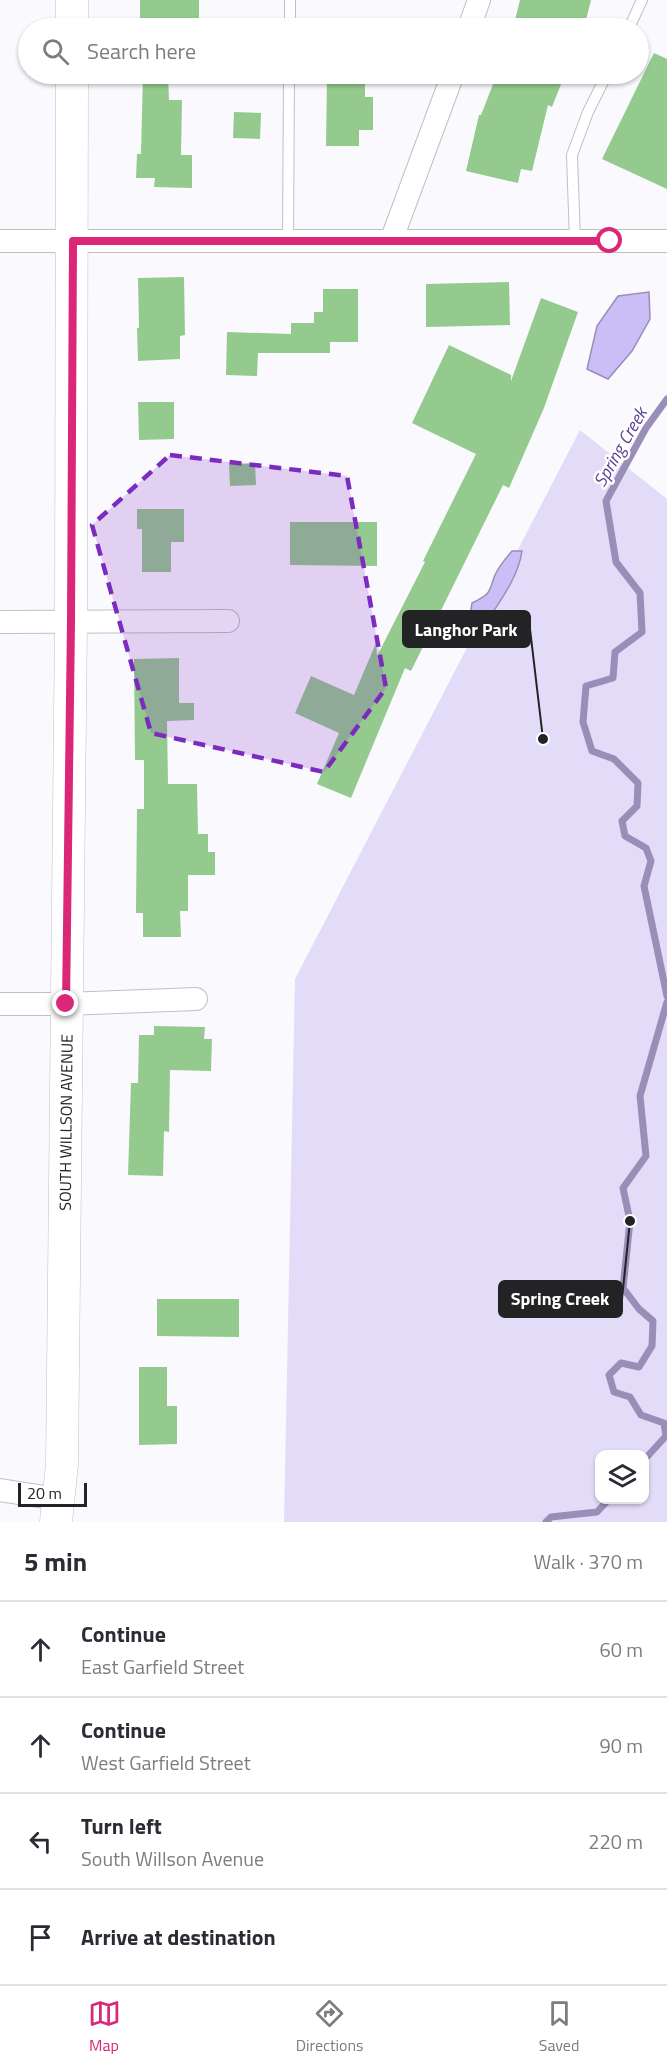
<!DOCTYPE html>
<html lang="en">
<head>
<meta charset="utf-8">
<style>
	:root { --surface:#fff; --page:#f7f7f7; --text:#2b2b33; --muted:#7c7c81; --line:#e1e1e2; --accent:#db2777 }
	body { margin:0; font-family:"Titillium Web",sans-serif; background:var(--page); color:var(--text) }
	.controls { position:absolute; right:18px; bottom:18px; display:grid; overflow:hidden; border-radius:12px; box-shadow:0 2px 4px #0004 }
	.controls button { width:54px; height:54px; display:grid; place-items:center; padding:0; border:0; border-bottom:2px solid var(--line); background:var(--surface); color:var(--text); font:30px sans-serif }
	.scale { position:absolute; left:18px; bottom:15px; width:69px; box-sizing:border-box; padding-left:6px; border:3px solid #232225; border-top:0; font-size:16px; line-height:21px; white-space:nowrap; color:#232225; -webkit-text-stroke:4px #fff; paint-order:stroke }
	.stop { position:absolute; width:18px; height:18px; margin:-14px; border:4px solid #db2777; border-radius:50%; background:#fff }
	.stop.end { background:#db2777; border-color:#fff; box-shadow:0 2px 6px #0008 }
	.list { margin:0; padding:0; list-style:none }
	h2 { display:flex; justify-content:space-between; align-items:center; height:78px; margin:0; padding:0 24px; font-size:26px }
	h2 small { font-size:20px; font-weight:400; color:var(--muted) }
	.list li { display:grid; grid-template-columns:39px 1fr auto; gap:18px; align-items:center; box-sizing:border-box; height:96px; padding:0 24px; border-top:2px solid var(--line) }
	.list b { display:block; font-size:22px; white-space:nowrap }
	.list p { margin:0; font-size:20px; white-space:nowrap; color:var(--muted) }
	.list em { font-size:20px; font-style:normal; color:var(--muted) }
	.icon { flex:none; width:33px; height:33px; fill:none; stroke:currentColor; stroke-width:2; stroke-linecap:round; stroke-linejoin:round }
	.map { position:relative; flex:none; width:667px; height:1522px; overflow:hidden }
	.search { position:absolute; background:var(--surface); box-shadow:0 2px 4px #0004; left:18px; right:18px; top:18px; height:66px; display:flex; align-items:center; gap:15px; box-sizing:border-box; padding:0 21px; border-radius:33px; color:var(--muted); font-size:22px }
	.sheet { height:462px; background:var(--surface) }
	nav { display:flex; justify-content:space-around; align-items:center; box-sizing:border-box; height:84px; border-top:2px solid var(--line); background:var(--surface); font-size:16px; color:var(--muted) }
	nav a { display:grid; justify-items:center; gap:3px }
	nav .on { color:var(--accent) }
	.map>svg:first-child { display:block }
	.green { fill:#e3dcf8; fill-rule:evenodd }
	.water { fill:#cbbdf6; stroke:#998eb7; stroke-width:1.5 }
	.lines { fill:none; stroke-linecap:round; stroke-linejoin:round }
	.stream { stroke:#998eb7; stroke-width:7 }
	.building { fill:#94ca8e }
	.lane-casing { stroke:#c1bfc6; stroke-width:12 }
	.street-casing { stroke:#c1bfc6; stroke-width:24 }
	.secondary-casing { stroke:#c1bfc6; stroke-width:33 }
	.lane { stroke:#fff; stroke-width:10 }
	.street { stroke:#fff; stroke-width:22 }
	.secondary { stroke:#fff; stroke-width:32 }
	.route { stroke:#db2777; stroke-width:8 }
	.marked { fill:#7b2cbf; fill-opacity:0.2; stroke:#7b2cbf; stroke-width:4.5; stroke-dasharray:12 8; stroke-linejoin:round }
	.labels { text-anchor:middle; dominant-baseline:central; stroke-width:5; stroke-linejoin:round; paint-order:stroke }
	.street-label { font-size:16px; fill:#232225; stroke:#fff }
	.water-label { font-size:18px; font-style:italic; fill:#5d4194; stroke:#fff }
	.leader { fill:none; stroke:#232225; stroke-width:2 }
	.callout-dot { fill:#232225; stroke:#fff; stroke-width:2 }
	.callout { fill:#232225; stroke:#232225; stroke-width:2 }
	.callout-label { font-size:18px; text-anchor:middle; font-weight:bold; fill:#fff }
</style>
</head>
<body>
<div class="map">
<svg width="667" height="1522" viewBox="0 0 667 1522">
	<rect width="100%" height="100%" fill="#faf9fe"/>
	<!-- green -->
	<path class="green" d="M580 430 667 499V1522H284L295 979ZM600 1454H644V1500H600Z"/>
	<!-- water -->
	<g class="water">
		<polygon points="649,292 650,319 632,351 608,379 587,369 597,326 618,296"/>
		<path d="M512 551H522C518 578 500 601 485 624L473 625 470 617 472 603C492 593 488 593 495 575 499 566 506 558 512 551Z"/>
	</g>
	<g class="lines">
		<!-- stream -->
		<g class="stream">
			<polyline points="667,399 646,428 606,501 616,562 640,593 642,632 615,652 613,678 586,686 583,722 592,751 614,759 638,783 637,806 622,821 625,836 646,848 651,861 644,886 667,996"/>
			<polyline points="644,1460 666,1436 664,1423 641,1415 630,1397 614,1392 609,1375 621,1363 639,1367 652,1346 653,1321 639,1309 623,1288 630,1221 623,1188 646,1156 640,1096 667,1002"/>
			<polyline points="546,1522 551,1517 597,1512 608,1500"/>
		</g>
	</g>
	<!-- building -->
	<g class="building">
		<rect x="140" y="0" width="59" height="28"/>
		<polygon points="520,0 591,0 584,28 513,28"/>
		<polygon points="654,53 667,59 667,189 602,159"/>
		<polygon points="143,74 168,74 169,100 182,100 181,155 192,155 192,188 154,187 155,178 136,178 137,154 141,154"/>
		<polygon points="327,74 365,74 365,97 373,97 373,130 359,130 359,146 326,146"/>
		<polygon points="497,74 565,74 552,107 548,105 532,171 521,169 518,183 466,171 479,115 481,115"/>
		<polygon points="234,112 261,113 260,139 233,138"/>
		<polygon points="184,277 185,335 180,336 180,359 138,361 137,328 139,328 138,278"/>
		<polygon points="509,282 510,325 426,327 426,284"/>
		<polygon points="323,289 358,289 358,342 330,342 330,353 258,353 257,376 226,375 227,332 291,334 291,323 314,323 314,312 323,312"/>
		<polygon points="541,298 578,312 544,408 509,488 503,485 411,671 405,668 351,798 317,784 339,733 295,713 311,676 354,695 376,643 377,656 425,562 423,561 476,454 412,423 449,345 511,375 511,381"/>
		<polygon points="138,402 174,402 174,439 139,440"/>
		<polygon points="255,463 256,485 230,486 229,464"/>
		<polygon points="137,509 184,509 184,542 171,542 171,572 142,572 142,529 137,529"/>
		<polygon points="290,522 377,522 377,566 290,565"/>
		<polygon points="179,658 179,703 194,703 194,720 167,721 168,784 197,784 198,834 208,834 208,852 215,852 215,875 188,875 188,911 180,911 181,937 143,937 143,913 136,913 137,809 144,809 144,760 135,760 134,659"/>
		<polygon points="154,1026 205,1027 204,1039 212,1039 211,1071 170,1070 169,1132 164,1131 163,1176 128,1175 131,1083 138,1083 139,1035 154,1035"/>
		<polygon points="157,1299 239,1299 239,1337 157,1336"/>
		<polygon points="139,1367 167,1367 167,1406 177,1406 177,1444 139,1445"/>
	</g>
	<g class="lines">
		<defs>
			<g id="lane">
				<polyline points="290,28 290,0"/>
				<polyline points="629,28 642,0"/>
				<polyline points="288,241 289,74"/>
				<polyline points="575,241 572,155 588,112 607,74"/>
			</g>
			<g id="street">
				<polyline points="469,28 479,0"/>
				<polyline points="0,241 667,241"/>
				<polyline points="391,241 453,74"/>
				<polyline points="0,622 228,621"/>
				<polyline points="0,1004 66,1004 196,999"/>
				<polyline points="0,1490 58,1499"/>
			</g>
			<g id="secondary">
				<polyline points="72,0 72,28"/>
				<path id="s1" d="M56 1522 62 1464 71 622 72 74"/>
			</g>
		</defs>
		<!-- lane casing -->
		<use href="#lane" class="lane-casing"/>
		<!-- street casing -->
		<use href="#street" class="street-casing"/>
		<!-- secondary casing -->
		<use href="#secondary" class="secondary-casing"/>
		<!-- lane -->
		<use href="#lane" class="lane"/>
		<!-- street -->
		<use href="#street" class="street"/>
		<!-- secondary -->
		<use href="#secondary" class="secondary"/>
	</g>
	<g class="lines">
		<!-- route -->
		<polyline class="route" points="66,1004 71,622 73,241 610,241"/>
	</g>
	<!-- marked area -->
	<path class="marked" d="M170 455 347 476 386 688 324 772 151 733 92 525Z"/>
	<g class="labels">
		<!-- street labels -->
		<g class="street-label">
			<text stroke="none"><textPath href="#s1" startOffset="400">SOUTH WILLSON AVENUE</textPath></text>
		</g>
		<!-- water labels -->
		<g class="water-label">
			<text transform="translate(620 447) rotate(-60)">Spring Creek</text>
		</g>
	</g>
	<!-- callouts -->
	<path class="leader" d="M543 739L530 629M630 1221L622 1299"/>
	<g class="callout-dot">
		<circle cx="543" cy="739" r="6"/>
		<circle cx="630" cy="1221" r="6"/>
	</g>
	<g class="callout">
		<rect x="403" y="611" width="127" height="36" rx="6"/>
		<rect x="499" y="1281" width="123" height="36" rx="6"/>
	</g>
	<g class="callout-label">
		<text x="466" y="636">Langhor Park</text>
		<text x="560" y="1305">Spring Creek</text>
	</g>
</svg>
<div class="controls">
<button><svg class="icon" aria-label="layers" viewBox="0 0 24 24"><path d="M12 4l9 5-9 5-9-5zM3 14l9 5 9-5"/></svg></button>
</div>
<div class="scale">20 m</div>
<div class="stop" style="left:610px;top:241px"></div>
<div class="stop end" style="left:66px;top:1004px"></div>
<div class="search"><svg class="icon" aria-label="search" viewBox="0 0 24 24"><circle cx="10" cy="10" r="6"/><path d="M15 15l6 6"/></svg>Search here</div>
</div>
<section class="sheet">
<h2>5 min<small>Walk · 370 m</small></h2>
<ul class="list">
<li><svg class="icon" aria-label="ahead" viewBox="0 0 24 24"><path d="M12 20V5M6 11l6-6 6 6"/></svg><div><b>Continue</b><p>East Garfield Street</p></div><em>60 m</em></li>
<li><svg class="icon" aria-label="ahead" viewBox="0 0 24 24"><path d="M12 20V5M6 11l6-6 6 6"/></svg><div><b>Continue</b><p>West Garfield Street</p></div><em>90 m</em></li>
<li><svg class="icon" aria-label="left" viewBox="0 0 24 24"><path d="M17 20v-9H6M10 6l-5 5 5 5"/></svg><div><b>Turn left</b><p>South Willson Avenue</p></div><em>220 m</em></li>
<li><svg class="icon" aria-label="arrive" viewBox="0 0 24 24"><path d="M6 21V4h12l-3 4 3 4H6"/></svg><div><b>Arrive at destination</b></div></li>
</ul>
</section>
<nav>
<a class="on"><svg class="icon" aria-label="map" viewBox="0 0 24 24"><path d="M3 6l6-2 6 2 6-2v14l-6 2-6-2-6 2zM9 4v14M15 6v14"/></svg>Map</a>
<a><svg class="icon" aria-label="directions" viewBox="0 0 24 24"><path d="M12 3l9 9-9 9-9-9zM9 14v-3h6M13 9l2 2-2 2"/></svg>Directions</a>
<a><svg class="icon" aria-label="saved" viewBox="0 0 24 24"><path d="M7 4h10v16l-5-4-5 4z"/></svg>Saved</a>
</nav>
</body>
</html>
